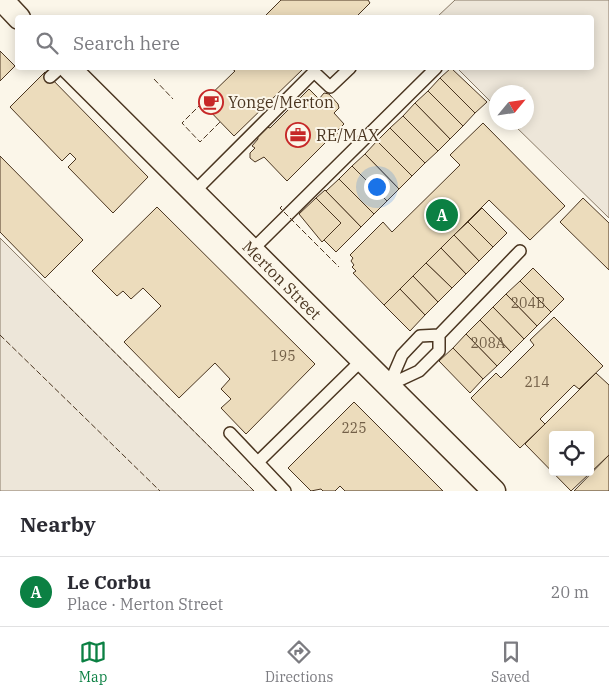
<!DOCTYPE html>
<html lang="en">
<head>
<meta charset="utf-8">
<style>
	:root { --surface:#fff; --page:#f2f2f3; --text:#2b2b33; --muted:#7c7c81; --line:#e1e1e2; --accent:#0b8043 }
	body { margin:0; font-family:"IBM Plex Serif",serif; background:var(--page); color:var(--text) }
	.controls { position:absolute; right:15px; bottom:15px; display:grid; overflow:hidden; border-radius:5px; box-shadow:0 2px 12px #0003 }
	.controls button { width:45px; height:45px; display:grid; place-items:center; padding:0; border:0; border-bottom:1px solid var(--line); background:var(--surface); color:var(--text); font:25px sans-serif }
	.compass { position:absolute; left:489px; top:85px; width:45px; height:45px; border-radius:50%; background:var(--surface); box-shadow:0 2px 12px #0003; rotate:61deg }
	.you { position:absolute; left:376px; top:186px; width:18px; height:18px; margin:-12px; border:4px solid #fff; border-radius:50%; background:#1a73e8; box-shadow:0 0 0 8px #1a73e833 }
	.badge { display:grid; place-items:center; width:32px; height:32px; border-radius:50%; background:var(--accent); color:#fff; font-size:16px; font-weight:700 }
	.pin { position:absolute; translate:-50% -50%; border:2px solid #fff; box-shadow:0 1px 5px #0006 }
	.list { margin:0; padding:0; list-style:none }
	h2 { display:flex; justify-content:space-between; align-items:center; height:65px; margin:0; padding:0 20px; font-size:21px }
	h2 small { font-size:16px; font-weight:400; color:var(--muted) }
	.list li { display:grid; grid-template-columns:32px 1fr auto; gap:15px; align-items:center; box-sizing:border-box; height:70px; padding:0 20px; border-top:1px solid var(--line) }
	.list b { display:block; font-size:19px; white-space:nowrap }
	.list p { margin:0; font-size:16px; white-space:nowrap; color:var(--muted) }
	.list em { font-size:16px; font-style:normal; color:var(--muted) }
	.icon { flex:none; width:28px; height:28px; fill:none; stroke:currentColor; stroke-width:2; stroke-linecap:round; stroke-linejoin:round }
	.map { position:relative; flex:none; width:609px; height:491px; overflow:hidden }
	.search { position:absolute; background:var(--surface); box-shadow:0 2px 12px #0003; left:15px; right:15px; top:15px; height:55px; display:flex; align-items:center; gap:12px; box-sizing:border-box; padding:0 18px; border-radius:5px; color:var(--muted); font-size:19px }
	.sheet { height:135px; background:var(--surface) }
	nav { display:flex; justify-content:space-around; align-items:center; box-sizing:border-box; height:70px; border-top:1px solid var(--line); background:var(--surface); font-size:14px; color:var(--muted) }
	nav a { display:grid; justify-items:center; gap:2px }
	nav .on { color:var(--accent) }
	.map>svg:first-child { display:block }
	.green { fill:#ede6d9; stroke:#887966 }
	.building { fill:#ecdcbc; stroke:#4a3520; fill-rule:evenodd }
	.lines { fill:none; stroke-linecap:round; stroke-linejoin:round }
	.lane-casing { stroke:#4a3520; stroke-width:14 }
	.street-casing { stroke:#4a3520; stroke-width:25 }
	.lane { stroke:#fbf6e9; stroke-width:11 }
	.street { stroke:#fbf6e9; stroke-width:22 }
	.fence { stroke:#4a3520; stroke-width:1; stroke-dasharray:6 2.5; stroke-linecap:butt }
	.labels { text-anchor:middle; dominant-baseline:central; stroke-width:4; stroke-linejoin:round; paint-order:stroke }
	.number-label { font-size:14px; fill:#725f47 }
	.poi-label { font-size:16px; fill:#4a3520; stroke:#fbf6e9; text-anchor:start }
	.street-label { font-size:16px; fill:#4a3520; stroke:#fbf6e9 }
</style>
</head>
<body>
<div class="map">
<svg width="609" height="491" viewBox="0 0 609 491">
	<rect width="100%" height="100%" fill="#fbf6e9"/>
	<!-- green -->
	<g class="green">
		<polygon points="455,0 609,0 609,218 512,123 526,122 526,92 496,92 496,107 457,68 592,68 592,18 437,17"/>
		<polygon points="0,238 254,491 0,491"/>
	</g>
	<!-- building -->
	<g class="building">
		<polygon points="281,0 368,0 370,3 355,18 263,18"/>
		<polygon points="0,51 15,66 0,81"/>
		<polygon points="231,68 304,68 234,136 202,103 235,71"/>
		<polygon points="451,68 487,102 475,113 440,78"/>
		<polygon points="45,72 148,177 113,213 68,167 76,159 70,153 62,161 10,107"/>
		<polygon points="440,78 475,113 463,126 428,91"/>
		<polygon points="309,89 319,99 324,93 329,94 338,104 339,108 334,113 344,124 336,132 342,137 335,143 330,138 287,181 264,157 255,162 250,158 250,153 255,148 252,146 258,139 257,134 264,126 270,128"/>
		<polygon points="428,91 463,126 450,139 415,103"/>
		<polygon points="415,103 450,139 438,151 403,116"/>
		<polygon points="403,116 438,151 425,163 390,128"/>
		<polygon points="483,123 565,206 530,240 489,200 384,305 353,273 356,271 352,267 354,265 351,261 353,258 350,255 383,222 392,232 460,165 450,155"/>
		<polygon points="390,128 425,163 412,176 377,141"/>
		<polygon points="377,141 412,176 399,189 365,154"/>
		<polygon points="365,154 399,189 387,201 352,166"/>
		<polygon points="0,156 83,240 45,278 0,232"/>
		<polygon points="352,166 387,201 374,214 339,179"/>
		<polygon points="339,179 374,214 361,227 326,191"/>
		<polygon points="325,190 361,227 336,252 324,240 341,223 316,198"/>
		<polygon points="316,198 341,223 322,242 299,214"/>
		<polygon points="583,198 609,223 609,270 560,222"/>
		<polygon points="157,207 315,364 246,434 221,408 231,399 221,389 230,379 215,363 179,398 124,342 161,306 143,288 131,299 123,291 117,296 92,271"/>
		<polygon points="482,208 507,233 493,247 468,222"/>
		<polygon points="468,222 493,247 479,261 454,235"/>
		<polygon points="454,235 479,261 466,274 441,248"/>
		<polygon points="441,248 466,274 452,288 426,263"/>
		<polygon points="426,263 452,288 438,302 413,276"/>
		<polygon points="533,268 564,299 551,312 520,281"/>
		<polygon points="413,276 438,302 425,315 400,289"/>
		<polygon points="520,281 551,312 537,326 506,294"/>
		<polygon points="400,289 425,315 410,331 384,305"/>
		<polygon points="506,294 537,326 524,339 493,307"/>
		<polygon points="493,307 524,339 511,352 480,320"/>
		<polygon points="554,317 603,366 579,389 574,385 540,419 545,424 520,448 471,398 496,373 501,378 534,345 530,340"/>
		<polygon points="480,320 511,352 497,366 466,334"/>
		<polygon points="466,334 497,366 483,379 453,348"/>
		<polygon points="453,348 483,379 470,393 439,361"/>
		<path d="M596 373 609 385V455L571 491 525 444ZM553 435H590V472H553Z"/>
		<polygon points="354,402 443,491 345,491 340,486 335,491 323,491 321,489 311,491 288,468"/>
		<polygon points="609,455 609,491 574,491"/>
	</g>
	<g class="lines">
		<defs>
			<g id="lane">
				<polyline points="50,77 60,68"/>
				<polyline points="194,192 314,72 330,87 350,68"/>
				<polyline points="252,250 436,68"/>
				<polyline points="439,335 420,336 402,355 389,385 419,371 439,351 439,335 520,251"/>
				<polyline points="230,433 285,491"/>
				<polyline points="258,462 362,360"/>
			</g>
			<g id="street">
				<polyline points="2,0 19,18"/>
				<polyline points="69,68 494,491"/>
			</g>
		</defs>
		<!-- lane casing -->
		<use href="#lane" class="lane-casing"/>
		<!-- street casing -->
		<use href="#street" class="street-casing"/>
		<!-- lane -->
		<use href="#lane" class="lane"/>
		<!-- street -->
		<use href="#street" class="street"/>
		<!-- fence -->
		<g class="fence">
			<polyline points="154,79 173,99"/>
			<polyline points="202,103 182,123 200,142 220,122"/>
			<polyline points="282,206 280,208 339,267"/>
			<polyline points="51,289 254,491"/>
			<polyline points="0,335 160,491"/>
		</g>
	</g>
	<!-- icons -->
	<defs>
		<symbol id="cafe-ring" viewBox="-11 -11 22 22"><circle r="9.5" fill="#fbf6e9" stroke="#c62828" stroke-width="1.5"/><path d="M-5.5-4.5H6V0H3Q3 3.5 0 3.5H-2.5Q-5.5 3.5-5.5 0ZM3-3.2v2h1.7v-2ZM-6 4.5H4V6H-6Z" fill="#c62828"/></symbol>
		<symbol id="office-ring" viewBox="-11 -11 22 22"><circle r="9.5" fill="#fbf6e9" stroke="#c62828" stroke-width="1.5"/><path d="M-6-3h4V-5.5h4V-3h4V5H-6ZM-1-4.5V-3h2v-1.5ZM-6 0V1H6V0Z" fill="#c62828"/></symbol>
	</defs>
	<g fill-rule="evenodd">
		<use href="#cafe-ring" x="197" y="88" width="28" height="28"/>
		<use href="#office-ring" x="284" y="121" width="28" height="28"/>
	</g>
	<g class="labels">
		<!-- number labels -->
		<g class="number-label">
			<text x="528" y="303">204B</text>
			<text x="488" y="343">208A</text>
			<text x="283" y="356">195</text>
			<text x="537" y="382">214</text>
			<text x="354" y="428">225</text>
		</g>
		<!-- poi labels -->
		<g class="poi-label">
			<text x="228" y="102">Yonge/Merton</text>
			<text x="316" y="135">RE/MAX</text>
		</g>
		<!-- street labels -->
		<g class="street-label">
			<text transform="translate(282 280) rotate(45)">Merton Street</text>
		</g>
	</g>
</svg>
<div class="controls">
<button><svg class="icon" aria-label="locate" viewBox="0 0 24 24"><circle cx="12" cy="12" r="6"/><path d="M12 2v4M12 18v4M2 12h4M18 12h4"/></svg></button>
</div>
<svg class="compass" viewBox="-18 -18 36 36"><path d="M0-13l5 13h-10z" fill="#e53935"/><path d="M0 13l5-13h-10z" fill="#7c7c81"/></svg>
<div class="you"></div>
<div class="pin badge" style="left:442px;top:215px">A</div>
<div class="search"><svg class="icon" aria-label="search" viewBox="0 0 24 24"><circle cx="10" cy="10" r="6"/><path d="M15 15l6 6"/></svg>Search here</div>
</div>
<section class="sheet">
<h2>Nearby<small></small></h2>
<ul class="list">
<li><span class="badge">A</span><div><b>Le Corbu</b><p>Place · Merton Street</p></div><em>20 m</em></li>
</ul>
</section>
<nav>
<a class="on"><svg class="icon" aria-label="map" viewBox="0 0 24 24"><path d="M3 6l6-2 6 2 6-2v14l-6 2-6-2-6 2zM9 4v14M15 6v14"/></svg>Map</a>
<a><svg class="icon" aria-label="directions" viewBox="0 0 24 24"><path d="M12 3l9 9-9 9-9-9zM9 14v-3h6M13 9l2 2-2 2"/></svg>Directions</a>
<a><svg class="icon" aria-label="saved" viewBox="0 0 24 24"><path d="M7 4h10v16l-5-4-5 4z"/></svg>Saved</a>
</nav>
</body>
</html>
